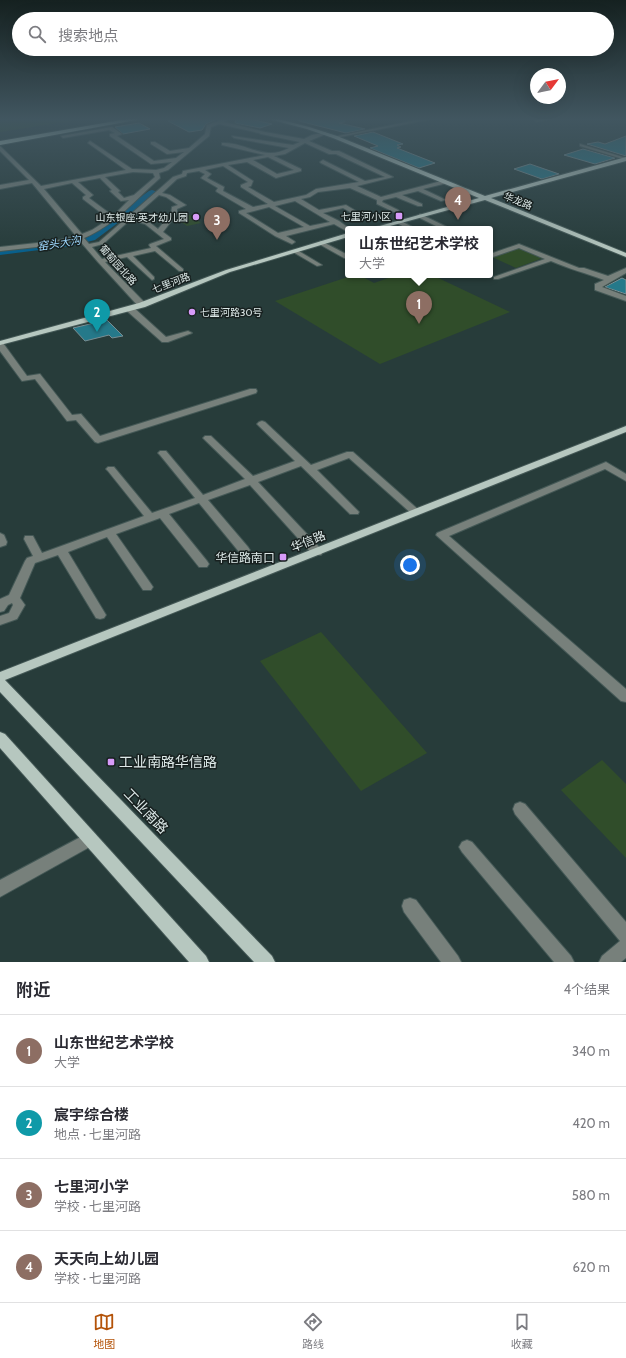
<!DOCTYPE html>
<html lang="zh">
<head>
<meta charset="utf-8">
<style>
	:root { --surface:#fff; --page:#f7f7f7; --text:#2b2b33; --muted:#7c7c81; --line:#e1e1e2; --accent:#b45309 }
	body { margin:0; font-family:Cabin,"Noto Sans SC",sans-serif; background:var(--page); color:var(--text) }
	.compass { position:absolute; left:530px; top:68px; width:36px; height:36px; border-radius:50%; background:var(--surface); box-shadow:0 4px 16px #0002; rotate:58deg }
	.you { position:absolute; left:410px; top:565px; width:14px; height:14px; margin:-10px; border:3px solid #fff; border-radius:50%; background:#1a73e8; box-shadow:0 0 0 6px #1a73e833 }
	.badge { display:grid; place-items:center; width:26px; height:26px; border-radius:50%; background:var(--accent); color:#fff; font-size:13px; font-weight:700 }
	.pin { position:absolute; translate:-50% -33px; filter:drop-shadow(0 1px 2px #0008) }
	.pin::after { content:''; position:absolute; top:21px; width:14px; height:12px; background:inherit; clip-path:polygon(0 0,100% 0,50% 100%) }
	.popup { position:absolute; left:345px; top:226px; width:148px; height:52px; box-sizing:border-box; display:grid; place-content:center; border-radius:4px; background:var(--surface); filter:drop-shadow(0 1px 3px #0005); font-size:13px; white-space:nowrap; color:var(--muted) }
	.popup b { font-size:15px; color:var(--text) }
	.popup::after { content:''; position:absolute; left:50%; top:100%; margin-left:-8px; border:8px solid transparent; border-top-color:var(--surface) }
	.list { margin:0; padding:0; list-style:none }
	h2 { display:flex; justify-content:space-between; align-items:center; height:52px; margin:0; padding:0 16px; font-size:17px }
	h2 small { font-size:13px; font-weight:400; color:var(--muted) }
	.list li { display:grid; grid-template-columns:26px 1fr auto; gap:12px; align-items:center; box-sizing:border-box; height:72px; padding:0 16px; border-top:1px solid var(--line) }
	.list b { display:block; font-size:15px; white-space:nowrap }
	.list p { margin:0; font-size:13px; white-space:nowrap; color:var(--muted) }
	.list em { font-size:13px; font-style:normal; color:var(--muted) }
	.icon { flex:none; width:22px; height:22px; fill:none; stroke:currentColor; stroke-width:2; stroke-linecap:round; stroke-linejoin:round }
	.map { position:relative; flex:none; width:626px; height:962px; overflow:hidden }
	.search { position:absolute; background:var(--surface); box-shadow:0 4px 16px #0002; left:12px; right:12px; top:12px; height:44px; display:flex; align-items:center; gap:10px; box-sizing:border-box; padding:0 14px; border-radius:22px; color:var(--muted); font-size:15px }
	.sheet { height:340px; background:var(--surface) }
	nav { display:flex; justify-content:space-around; align-items:center; box-sizing:border-box; height:56px; border-top:1px solid var(--line); background:var(--surface); font-size:11px; color:var(--muted) }
	nav a { display:grid; justify-items:center; gap:2px }
	nav .on { color:var(--accent) }
	.map>svg:first-child { display:block }
	.green { fill:#304d2a }
	.lines { fill:none; stroke-linecap:round; stroke-linejoin:round }
	.river { fill:#08608c; fill-rule:evenodd }
	.building { fill:#25798a; stroke:#788e93 }
	.minor-casing { stroke:#445856; stroke-width:2 }
	.major-casing { stroke:#445856; stroke-width:2 }
	.highway-casing { stroke:#445856; stroke-width:2 }
	.minor { fill:#77807b; fill-rule:evenodd }
	.major { fill:#b6c7bf; fill-rule:evenodd }
	.highway { fill:#cee4d9; fill-rule:evenodd }
	.poi-dot { fill:#d79bf9; stroke:#182120; stroke-width:1.5 }
	.labels { text-anchor:middle; dominant-baseline:central; stroke-width:3; stroke-linejoin:round; paint-order:stroke }
	.far-street-label { font-size:10px; fill:#dde9e8; stroke:#182120 }
	.far-poi-label { font-size:10px; fill:#dde9e8; stroke:#182120; text-anchor:end }
	.far-water-label { font-size:11px; font-style:italic; fill:#9fd8fe; stroke:#182120 }
	.street-label { font-size:12px; fill:#dde9e8; stroke:#182120 }
	.poi-label { font-size:12px; fill:#dde9e8; stroke:#182120; text-anchor:end }
	.near-poi-label { font-size:14px; fill:#dde9e8; stroke:#182120; text-anchor:start }
	.near-street-label { font-size:14px; fill:#dde9e8; stroke:#182120 }
</style>
</head>
<body>
<div class="map">
<svg width="626" height="962" viewBox="0 0 626 962">
	<rect width="100%" height="100%" fill="#273c3a"/>
	<!-- green -->
	<g class="green">
		<polygon points="0,118 83,118 84,119 0,132"/>
		<polygon points="187,213 201,223 187,226 177,219 179,215"/>
		<polygon points="519,248 543,258 516,268 492,257"/>
		<polygon points="354,275 359,275 374,283 397,275 432,275 510,312 380,364 275,301"/>
		<polygon points="321,632 427,753 361,791 260,661"/>
		<polygon points="602,760 626,784 626,858 561,790"/>
	</g>
	<g class="lines">
		<!-- river -->
		<polygon class="river" points="152,190 155,191 157,193 155,195 95,240 71,246 0,255 0,249 71,240 87,236 149,191"/>
	</g>
	<!-- building -->
	<g class="building">
		<polygon points="187,118 219,118 206,124 202,130 189,132 168,121"/>
		<polygon points="236,118 245,118 272,124 260,128 235,123"/>
		<polygon points="299,118 344,118 345,122 339,123 365,129 346,133 299,121"/>
		<polygon points="139,123 150,129 123,134 115,127"/>
		<polygon points="373,132 403,144 397,145 401,147 397,148 435,163 419,168 370,148 378,146 354,136"/>
		<polygon points="626,136 626,156 587,144 598,142 605,144"/>
		<polygon points="583,149 615,158 595,164 564,155"/>
		<polygon points="530,164 559,174 542,179 514,169"/>
		<polygon points="622,278 626,280 626,294 605,287"/>
		<polygon points="107,320 123,336 112,338 109,335 85,341 73,328"/>
	</g>
	<g class="lines">
		<defs>
			<g id="minor">
				<polygon points="426,118 437,118 335,138 333,137"/>
				<polygon points="543,118 553,118 537,122 535,121"/>
				<path d="M224 119 226 120 224 122 265 132 304 139 312 135 326 132V134L309 141 332 151H339L393 177 357 186 381 197 445 180 447 181V183L423 189 446 200 441 201 418 191 402 195 422 204V206H418L396 197 383 200 382 202 398 210 399 211 396 213 377 204V200L350 188 318 192 310 197 301 199 319 210 346 205 366 217 361 218 343 208 323 213 339 221 350 229H348V232L334 224 286 236 294 241 295 242 292 244 275 236 239 213V211L246 209 217 192 216 191 218 188 201 178 205 174 199 171 187 173 186 176 177 179 162 193 170 195 186 205 177 209V214L163 232 171 238V240L156 246 183 269V271H179L155 251 133 256 154 277V279L152 280 127 257 105 262 145 303 146 305 142 307H139L98 262 79 240 55 245 0 251V247L55 241 76 236 32 183 0 189V185L29 180 0 151V146L41 186 126 170 88 143 90 141 132 169 156 170 164 168 172 162 151 164 110 136V134L115 133 109 130 63 138 61 136 112 127 122 134 117 136 154 161 176 158 184 152 167 154 151 144V142H155L170 151 189 148 205 134 207 125ZM219 124 259 133 261 134 300 142 293 145 232 136 234 138 289 148C264 162 247 142 222 143V145L265 155 183 171 182 174 173 177 99 242 89 244 84 238C115 225 135 200 160 178L159 173 168 170 209 136 211 127ZM305 143 329 154H336L385 177 365 181 323 160 320 162 321 163 359 182 316 189 306 195 274 202 248 187 251 186 253 181 228 165 247 162 276 178 301 171V169L274 156 285 154ZM268 157 294 170 277 174 253 160ZM223 166 248 182 241 185V187L268 204 253 207 223 191 224 187 207 178 211 174 205 170ZM133 172 153 173 155 177 134 195 124 198 118 192 120 191 119 190 105 177ZM100 178 112 190 110 191 111 192 121 201 129 200 113 216 89 198 93 195 78 182ZM72 183 86 195 83 197V199L109 219 92 230 82 234 44 189ZM159 195 166 197 178 205 172 207 171 214 158 229 149 222 134 217ZM295 201 330 222 310 226 275 206ZM269 207 304 227 278 233 246 213ZM130 220 145 224 164 239 150 244 149 245 151 248 102 259 92 247 103 244Z"/>
				<polygon points="580,144 626,158 626,160 580,146"/>
				<polygon points="420,214 449,228 450,229 442,229 418,217 417,216"/>
				<polygon points="397,221 401,221 416,229 408,229 397,223"/>
				<polygon points="321,241 348,255 348,258 344,258 319,244 318,243"/>
				<path d="M519 244 579 268H584L608 276 626 268V273L602 287 626 296V301L595 290V284L604 280C586 273 569 269 551 261L498 279H494V277L545 259 519 248 490 258V254Z"/>
				<polygon points="293,250 297,250 322,265 317,266 293,252"/>
				<polygon points="127,307 133,307 166,337 188,331 192,333 168,342 162,342 127,311"/>
				<polygon points="0,343 3,343 27,376 40,374 72,415 81,414 100,436 250,389 256,389 257,391 256,393 98,443 95,442 76,420 67,421 35,379 22,381 0,351"/>
				<polygon points="262,421 265,422 311,465 347,452 353,452 421,512 420,514 412,514 349,458 317,470 359,512 358,514 350,514 301,466 258,482 321,549 323,552 321,555 313,555 250,485 208,500 248,547 250,550 248,553 240,553 199,503 169,514 207,561 209,564 207,567 199,567 160,518 116,534 151,584 153,587 151,590 143,590 107,537 68,552 106,615 104,618 100,619 96,618 58,555 35,563 20,598 25,605 17,619 0,625 0,616 9,613 13,605 12,603 8,605 4,611 0,612 0,599 9,595 25,561 27,558 33,556 24,539 25,536 33,536 42,553 144,516 108,471 106,469 108,467 114,467 152,513 195,498 160,455 158,453 160,451 166,451 203,495 245,479 205,440 203,438 205,436 211,436 253,476 295,461 259,426 257,424 259,422"/>
				<polygon points="606,462 626,474 626,481 605,469 449,536 626,689 626,702 621,701 436,535 437,533"/>
				<polygon points="0,533 4,535 7,542 6,545 0,547"/>
				<polygon points="520,802 525,804 626,922 626,958 621,962 599,962 602,956 620,941 515,814 513,809 515,804"/>
				<polygon points="90,832 95,834 98,839 95,844 0,897 0,880"/>
				<polygon points="467,840 472,842 571,956 574,962 554,962 462,852 459,847 462,842"/>
				<polygon points="410,898 416,900 458,956 461,962 441,962 404,912 402,906 404,900"/>
			</g>
			<g id="major">
				<polygon points="265,118 274,118 309,127 337,136 485,196 626,157 626,161 491,198 626,253 626,257 485,200 379,229 369,229 479,198 333,138 307,129"/>
				<polygon points="348,233 348,237 230,272 145,307 0,345 0,341 139,303 226,270"/>
				<polygon points="626,426 626,432 5,680 272,956 275,962 254,962 0,692 0,672"/>
				<polygon points="0,732 5,734 206,956 209,962 189,962 0,748"/>
			</g>
			<polygon id="highway" points="133,118 147,118 0,145 0,141"/>
		</defs>
		<!-- minor casing -->
		<use href="#minor" class="minor-casing"/>
		<!-- major casing -->
		<use href="#major" class="major-casing"/>
		<!-- highway casing -->
		<use href="#highway" class="highway-casing"/>
		<!-- minor -->
		<use href="#minor" class="minor"/>
		<!-- major -->
		<use href="#major" class="major"/>
		<!-- highway -->
		<use href="#highway" class="highway"/>
	</g>
	<!-- sky -->
	<linearGradient id="sky" x2="0" y2="1"><stop stop-color="#152120"/><stop offset="0.47" stop-color="#415660"/><stop offset="1" stop-color="#415660" stop-opacity="0"/></linearGradient>
	<rect width="626" height="253" fill="url(#sky)"/>
	<!-- markers -->
	<g class="poi-dot">
		<rect x="395" y="212" width="8" height="8" rx="2"/>
		<circle cx="196" cy="217" r="4"/>
		<circle cx="192" cy="312" r="4"/>
		<rect x="279" y="553" width="8" height="8" rx="2"/>
		<rect x="107" y="758" width="8" height="8" rx="2"/>
	</g>
	<g class="labels">
		<!-- far-street labels -->
		<g class="far-street-label">
			<text transform="translate(518 201) rotate(22)">华龙路</text>
			<text transform="translate(118 265) rotate(48)">葡萄园北路</text>
			<text transform="translate(171 283) rotate(-21)">七里河路</text>
		</g>
		<!-- far-poi labels -->
		<g class="far-poi-label">
			<text x="391" y="216">七里河小区</text>
			<text x="188" y="217">山东银座·英才幼儿园</text>
			<text x="200" y="312" text-anchor="start">七里河路30号</text>
		</g>
		<!-- far-water labels -->
		<g class="far-water-label">
			<text transform="translate(59 243) rotate(-9)">窑头大沟</text>
		</g>
		<!-- street labels -->
		<g class="street-label">
			<text transform="translate(308 541) rotate(-22)">华信路</text>
		</g>
		<!-- poi labels -->
		<g class="poi-label">
			<text x="275" y="557">华信路南口</text>
		</g>
		<!-- near-poi labels -->
		<g class="near-poi-label">
			<text x="119" y="762">工业南路华信路</text>
		</g>
		<!-- near-street labels -->
		<g class="near-street-label">
			<text transform="translate(146 811) rotate(46)">工业南路</text>
		</g>
	</g>
</svg>
<svg class="compass" viewBox="-18 -18 36 36"><path d="M0-13l5 13h-10z" fill="#e53935"/><path d="M0 13l5-13h-10z" fill="#7c7c81"/></svg>
<div class="you"></div>
<div class="pin badge" style="left:419px;top:324px;background:#8d6e63">1</div>
<div class="popup"><b>山东世纪艺术学校</b>大学</div>
<div class="pin badge" style="left:97px;top:332px;background:#0f9aa8">2</div>
<div class="pin badge" style="left:217px;top:240px;background:#8d6e63">3</div>
<div class="pin badge" style="left:458px;top:220px;background:#8d6e63">4</div>
<div class="search"><svg class="icon" aria-label="search" viewBox="0 0 24 24"><circle cx="10" cy="10" r="6"/><path d="M15 15l6 6"/></svg>搜索地点</div>
</div>
<section class="sheet">
<h2>附近<small>4个结果</small></h2>
<ul class="list">
<li><span class="badge" style="background:#8d6e63">1</span><div><b>山东世纪艺术学校</b><p>大学</p></div><em>340 m</em></li>
<li><span class="badge" style="background:#0f9aa8">2</span><div><b>宸宇综合楼</b><p>地点 · 七里河路</p></div><em>420 m</em></li>
<li><span class="badge" style="background:#8d6e63">3</span><div><b>七里河小学</b><p>学校 · 七里河路</p></div><em>580 m</em></li>
<li><span class="badge" style="background:#8d6e63">4</span><div><b>天天向上幼儿园</b><p>学校 · 七里河路</p></div><em>620 m</em></li>
</ul>
</section>
<nav>
<a class="on"><svg class="icon" aria-label="map" viewBox="0 0 24 24"><path d="M3 6l6-2 6 2 6-2v14l-6 2-6-2-6 2zM9 4v14M15 6v14"/></svg>地图</a>
<a><svg class="icon" aria-label="directions" viewBox="0 0 24 24"><path d="M12 3l9 9-9 9-9-9zM9 14v-3h6M13 9l2 2-2 2"/></svg>路线</a>
<a><svg class="icon" aria-label="saved" viewBox="0 0 24 24"><path d="M7 4h10v16l-5-4-5 4z"/></svg>收藏</a>
</nav>
</body>
</html>
